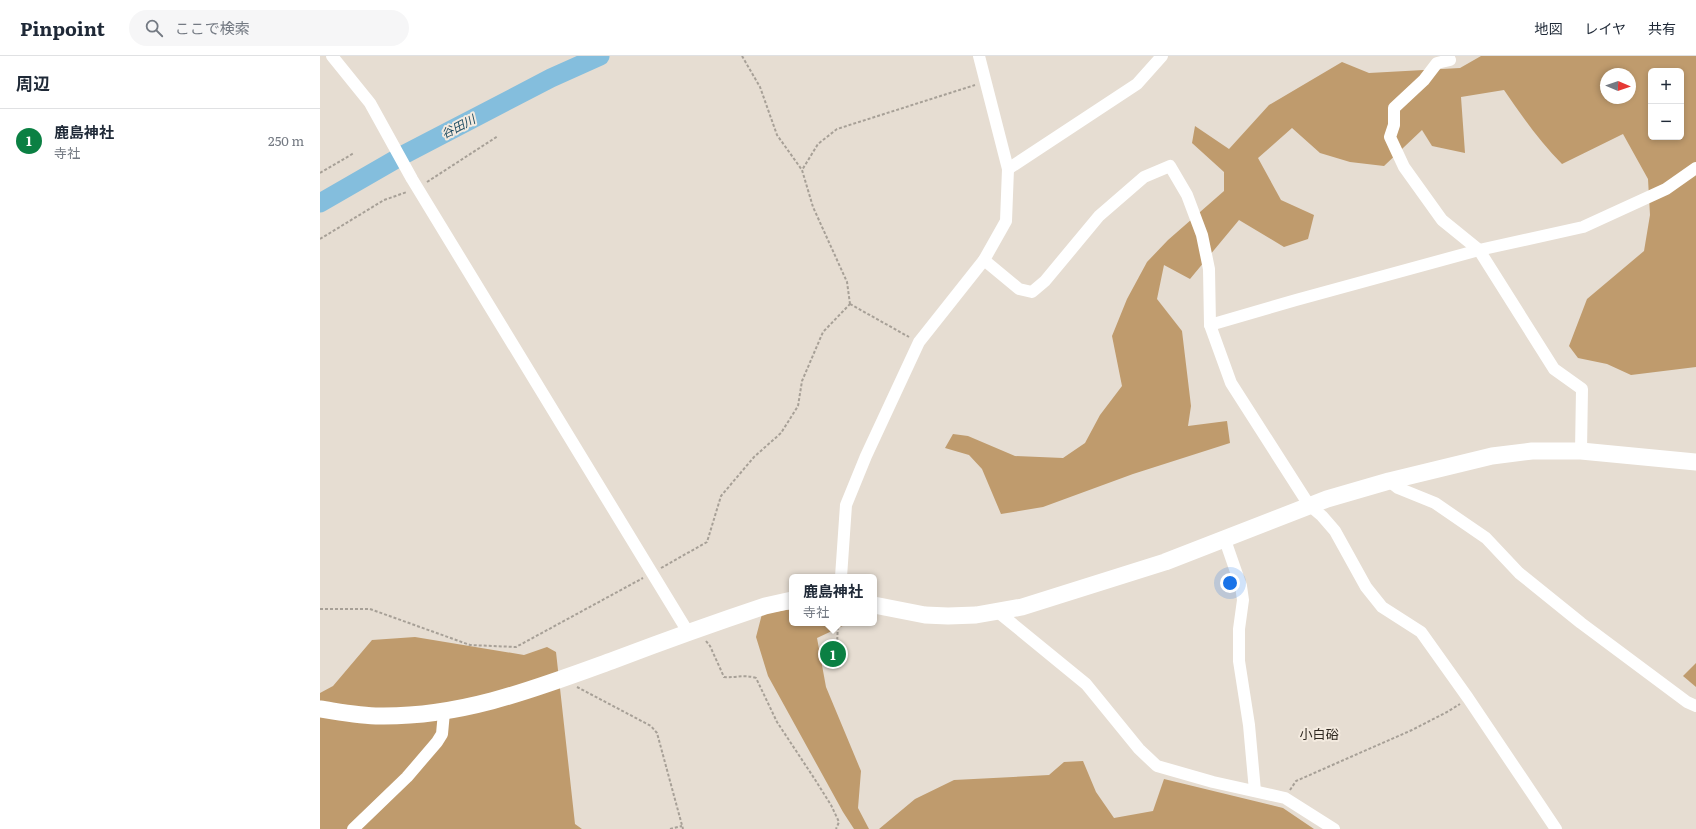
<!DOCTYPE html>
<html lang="ja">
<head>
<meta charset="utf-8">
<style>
	:root { --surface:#fff; --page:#f6f6f7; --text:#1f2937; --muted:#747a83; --line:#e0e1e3; --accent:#0b8043 }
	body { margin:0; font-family:Literata,"Noto Sans JP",serif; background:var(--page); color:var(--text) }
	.controls { position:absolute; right:12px; top:12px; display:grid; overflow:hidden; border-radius:6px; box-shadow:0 2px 6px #0003 }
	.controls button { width:36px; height:36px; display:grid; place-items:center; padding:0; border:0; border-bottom:1px solid var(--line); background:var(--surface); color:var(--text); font:20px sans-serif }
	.compass { position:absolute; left:1280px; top:12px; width:36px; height:36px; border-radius:50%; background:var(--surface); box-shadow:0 2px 6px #0003; rotate:92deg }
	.you { position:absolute; left:910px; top:527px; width:14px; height:14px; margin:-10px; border:3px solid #fff; border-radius:50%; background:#1a73e8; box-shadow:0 0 0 6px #1a73e833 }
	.badge { display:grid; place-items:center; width:26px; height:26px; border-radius:50%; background:var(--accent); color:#fff; font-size:13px; font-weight:700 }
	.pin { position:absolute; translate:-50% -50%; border:2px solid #fff; box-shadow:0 1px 4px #0006 }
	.popup { position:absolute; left:469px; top:518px; width:88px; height:52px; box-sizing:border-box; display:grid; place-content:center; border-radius:6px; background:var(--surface); filter:drop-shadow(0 1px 3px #0005); font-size:13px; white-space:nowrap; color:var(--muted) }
	.popup b { font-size:15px; color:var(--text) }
	.popup::after { content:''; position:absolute; left:50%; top:100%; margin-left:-8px; border:8px solid transparent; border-top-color:var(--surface) }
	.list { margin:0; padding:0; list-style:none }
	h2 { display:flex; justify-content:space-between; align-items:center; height:52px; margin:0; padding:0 16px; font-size:17px }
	h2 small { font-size:13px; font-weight:400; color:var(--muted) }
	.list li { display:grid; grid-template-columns:26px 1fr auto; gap:12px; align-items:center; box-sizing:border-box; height:64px; padding:0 16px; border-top:1px solid var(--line) }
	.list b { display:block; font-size:15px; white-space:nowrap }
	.list p { margin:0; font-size:13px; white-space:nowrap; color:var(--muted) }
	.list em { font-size:13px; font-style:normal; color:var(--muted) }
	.icon { flex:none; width:22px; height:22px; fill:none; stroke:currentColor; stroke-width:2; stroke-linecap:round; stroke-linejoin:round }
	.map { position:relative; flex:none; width:1376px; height:773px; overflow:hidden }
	header { display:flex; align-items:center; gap:24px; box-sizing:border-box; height:56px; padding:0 20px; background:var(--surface); border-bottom:1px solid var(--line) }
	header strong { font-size:19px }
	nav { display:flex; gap:22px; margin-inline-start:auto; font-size:14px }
	.search { width:280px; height:36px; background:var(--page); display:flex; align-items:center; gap:10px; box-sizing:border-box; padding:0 14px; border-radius:22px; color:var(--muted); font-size:15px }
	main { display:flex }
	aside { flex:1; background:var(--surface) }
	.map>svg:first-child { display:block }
	.forest { fill:#bf9b6d; fill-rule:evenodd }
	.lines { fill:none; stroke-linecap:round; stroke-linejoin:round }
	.river { stroke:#84bedd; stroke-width:19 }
	.building { fill:#756765 }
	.path { stroke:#a7a097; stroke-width:2; stroke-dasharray:3 2; stroke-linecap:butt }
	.street { stroke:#fff; stroke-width:12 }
	.secondary { stroke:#fff; stroke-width:17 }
	.labels { text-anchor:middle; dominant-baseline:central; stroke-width:4; stroke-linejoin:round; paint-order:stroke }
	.water-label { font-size:12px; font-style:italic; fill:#1b4a60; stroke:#f3eadf }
	.quarter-label { font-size:13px; fill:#2f2820; stroke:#f3eadf }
</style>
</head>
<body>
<header>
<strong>Pinpoint</strong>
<div class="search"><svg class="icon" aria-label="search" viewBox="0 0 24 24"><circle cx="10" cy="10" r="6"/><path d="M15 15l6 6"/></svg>ここで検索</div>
<nav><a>地図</a><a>レイヤ</a><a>共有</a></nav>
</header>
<main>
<aside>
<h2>周辺<small></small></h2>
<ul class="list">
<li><span class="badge">1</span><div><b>鹿島神社</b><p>寺社</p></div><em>250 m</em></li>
</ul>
</aside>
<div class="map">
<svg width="1376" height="773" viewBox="0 0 1376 773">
	<rect width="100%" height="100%" fill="#e6ddd2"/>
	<!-- forest -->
	<g class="forest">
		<path d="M1161 0H1376V311L1311 319 1287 308 1258 302 1249 290 1267 243 1324 195 1330 159 1328 123 1303 78 1242 108C1220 86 1202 60 1184 34L1141 41 1145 97 1112 90 1102 74 1064 110 1030 106 1000 97 972 72 938 102 961 144 994 159 988 183 964 191 919 164 870 223 844 209 837 243 862 275 871 350 868 370 907 365 910 387 813 418 723 451 681 458 662 413 649 399 625 392 633 378 648 380 695 400 743 402 765 387 780 359 802 330 792 280 807 243 827 206 848 184 904 135V116L872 87 875 70 909 93 949 49 1022 6 1049 17 1140 12ZM1331 15H1361V81H1331ZM1286 18H1310V42H1286Z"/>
		<polygon points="466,554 472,554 472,567 529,567 497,582 506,631 541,715 538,752 549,773 534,773 523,756 448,620 436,581 442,558"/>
		<polygon points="95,581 204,599 227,591 236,596 255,768 262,773 0,773 0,637 13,630 52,584"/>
		<polygon points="1376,607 1376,631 1363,620"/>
		<polygon points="763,705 776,736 794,762 833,755 844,723 963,752 994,773 559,773 595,743 634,724 729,719 744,706"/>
	</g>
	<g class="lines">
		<!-- river -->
		<polyline class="river" points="0,147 85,98 231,22 280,0"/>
	</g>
	<!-- building -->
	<polygon class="building" points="507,592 520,593 519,605 506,602"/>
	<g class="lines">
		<!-- path -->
		<g class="path">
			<polyline points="422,0 440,31 457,79 482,114"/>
			<polyline points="0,117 34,97"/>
			<polyline points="107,126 178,80"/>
			<polyline points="0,183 64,144 87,136"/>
			<polyline points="530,248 527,226 493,151 482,114 498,88 517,73 655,29"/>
			<polyline points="530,248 589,281"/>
			<polyline points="341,512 387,486 401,440 434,401 461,377 478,350 482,325 503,276 530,248"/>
			<polyline points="0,553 50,553 150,589 196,591 323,522"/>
			<path d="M386 585 390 590 404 621C417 622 423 618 436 622L457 666 494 722 511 749 519 766 516 773"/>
			<polyline points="517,589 518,567"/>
			<polyline points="257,631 331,670 337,677 363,773"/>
			<polyline points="970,734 976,725 1092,674 1127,656 1140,648"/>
			<polyline points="350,773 362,770"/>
		</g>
		<!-- street -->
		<g class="street">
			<polyline points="12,0 50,47 92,123 368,576"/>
			<polyline points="1128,0 1130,4 1117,7 1104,24 1074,52 1074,69 1070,81 1084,111 1122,164 1159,194 1234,313 1262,333 1261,395"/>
			<polyline points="688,113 817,28 842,0"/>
			<polyline points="664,204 699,233 712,236 725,225 779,160 824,121 850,110 867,139 882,179 889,213 890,269 911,327 989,449 1002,460 1015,475 1046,531 1062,551 1101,576 1148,642 1236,773"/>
			<polyline points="890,269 976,244 1159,194 1263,171 1346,133 1376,112"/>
			<polyline points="1069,425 1078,432 1115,447 1166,482 1199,517 1261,567 1367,646 1376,650"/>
			<polyline points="905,484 921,530 923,544 919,573 919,605 929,669 935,735"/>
			<polyline points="521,521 526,449 546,400 599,286 664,204 686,165 688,113 659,0"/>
			<polyline points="678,556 766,628 819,693 837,710 893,726 965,742 1014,773"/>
			<polyline points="33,773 87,721 117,686 122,678 124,656"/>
		</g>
		<!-- secondary -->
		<g class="secondary">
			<polyline points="554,549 605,559 628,560 656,559 702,551 845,506 1007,443 1069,425 1172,400 1212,395 1261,395 1376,406"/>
			<path d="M0 653C20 656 40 660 60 660 143 661 217 632 294 604 344 585 394 567 445 550L472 544"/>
		</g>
	</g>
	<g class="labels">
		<!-- water labels -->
		<g class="water-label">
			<text transform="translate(138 70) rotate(-27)">谷田川</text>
		</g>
		<!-- quarter labels -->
		<g class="quarter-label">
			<text x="999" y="677">小白硲</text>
		</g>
	</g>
</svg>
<div class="controls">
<button>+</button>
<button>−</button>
</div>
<svg class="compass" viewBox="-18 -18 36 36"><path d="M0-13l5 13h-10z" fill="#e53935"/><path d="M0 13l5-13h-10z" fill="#747a83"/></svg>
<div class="you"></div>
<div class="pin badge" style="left:513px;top:598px">1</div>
<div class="popup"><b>鹿島神社</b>寺社</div>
</div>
</main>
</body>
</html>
